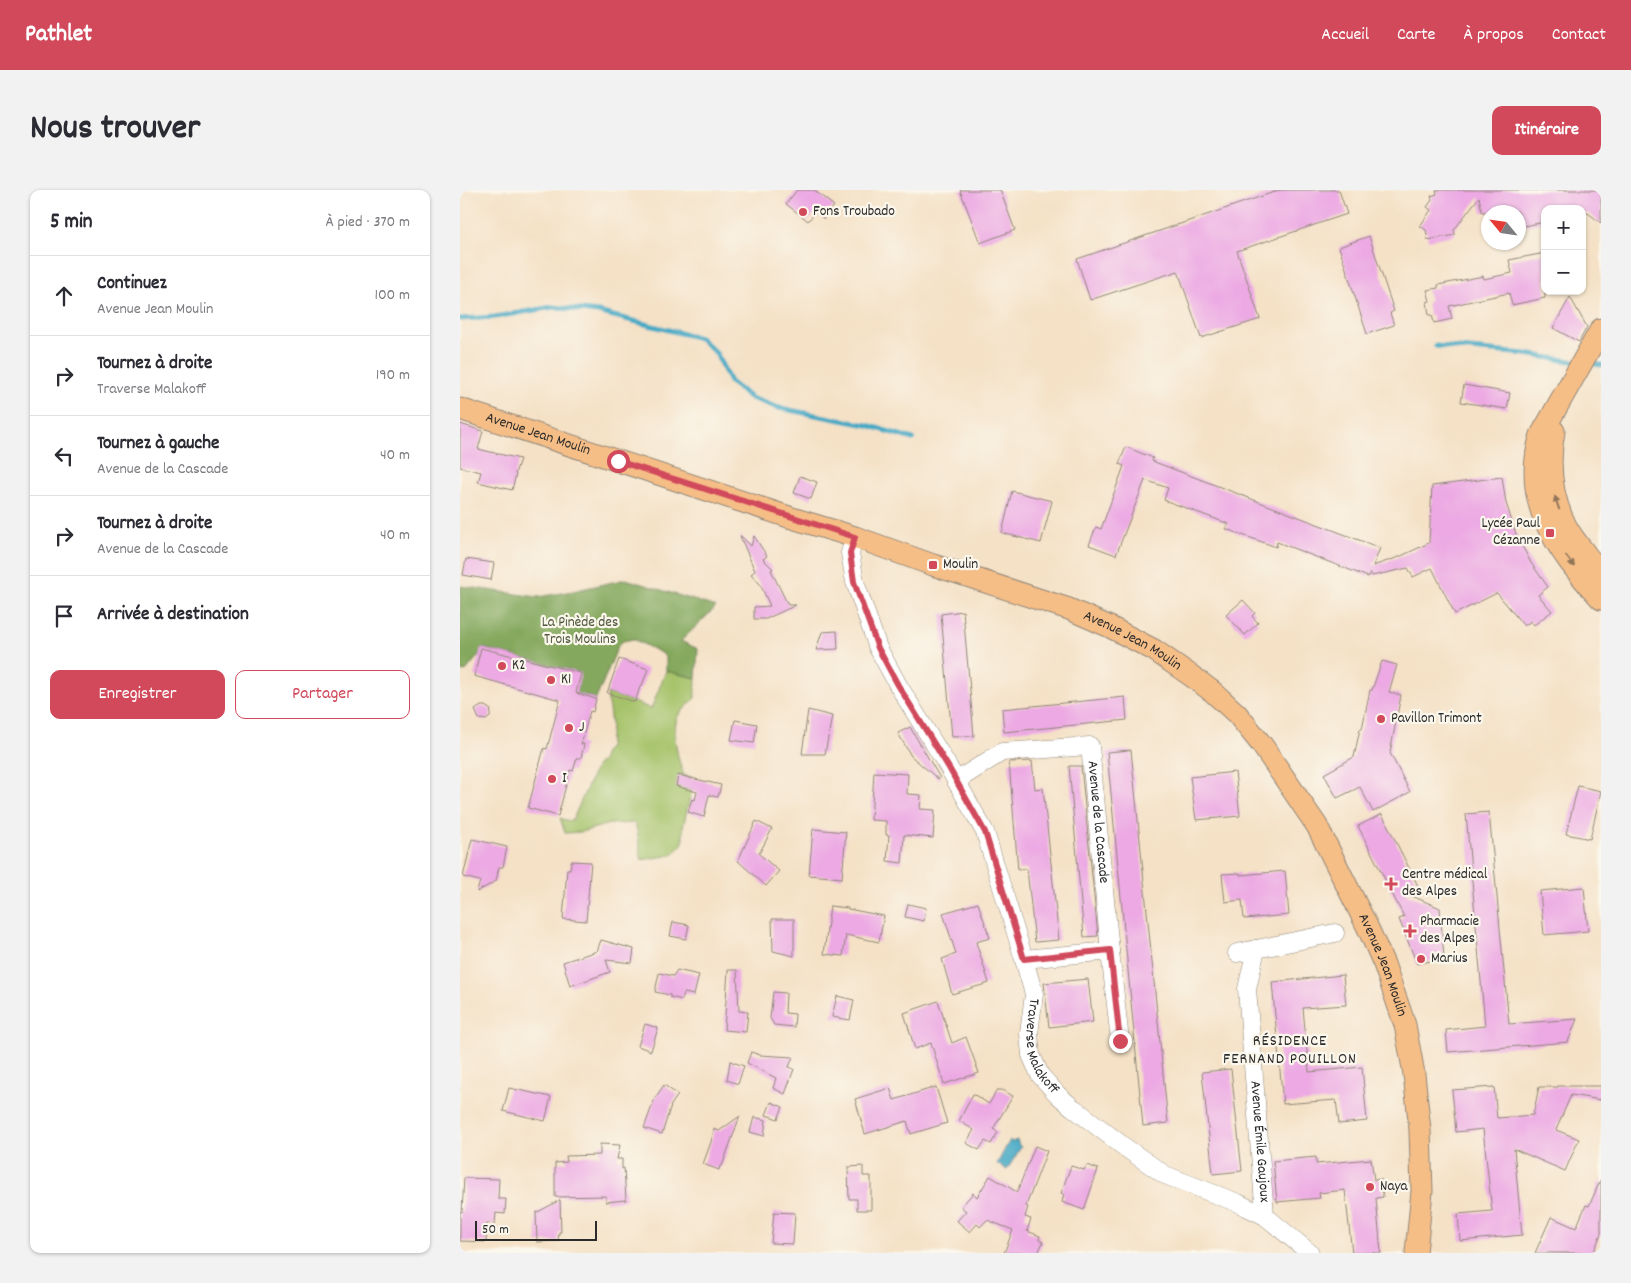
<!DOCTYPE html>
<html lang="fr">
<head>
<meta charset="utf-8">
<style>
	:root { --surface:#fff; --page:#f2f2f3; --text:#2b2b33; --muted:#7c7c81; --line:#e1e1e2; --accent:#d1495b }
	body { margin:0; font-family:Dekko,sans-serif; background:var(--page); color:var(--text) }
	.controls { position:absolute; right:15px; top:15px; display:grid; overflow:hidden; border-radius:10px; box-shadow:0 1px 4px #0004 }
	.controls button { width:45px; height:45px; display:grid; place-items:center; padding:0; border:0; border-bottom:1px solid var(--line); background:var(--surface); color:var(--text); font:25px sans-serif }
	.compass { position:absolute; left:1021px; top:15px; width:45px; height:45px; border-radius:50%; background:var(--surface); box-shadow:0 1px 4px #0004; rotate:299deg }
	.scale { position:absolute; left:15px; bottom:12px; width:122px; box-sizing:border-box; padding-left:5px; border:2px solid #2b2b2b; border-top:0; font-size:14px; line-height:18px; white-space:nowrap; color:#2b2b2b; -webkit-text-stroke:4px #fbf7ec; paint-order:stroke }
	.stop { position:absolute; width:15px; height:15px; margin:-11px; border:4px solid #d1495b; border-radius:50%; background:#fff }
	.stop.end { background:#d1495b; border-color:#fff; box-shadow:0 1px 5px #0008 }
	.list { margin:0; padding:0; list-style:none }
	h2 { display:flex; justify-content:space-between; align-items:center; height:65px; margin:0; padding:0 20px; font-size:21px }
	h2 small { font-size:16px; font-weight:400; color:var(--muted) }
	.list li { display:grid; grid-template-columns:32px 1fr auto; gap:15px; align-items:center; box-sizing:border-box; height:80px; padding:0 20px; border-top:1px solid var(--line) }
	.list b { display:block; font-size:19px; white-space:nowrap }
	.list p { margin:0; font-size:16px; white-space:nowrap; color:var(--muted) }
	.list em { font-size:16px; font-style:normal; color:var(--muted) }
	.actions { display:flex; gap:10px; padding:15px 20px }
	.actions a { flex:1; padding:11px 0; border:1px solid var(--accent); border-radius:10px; text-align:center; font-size:18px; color:var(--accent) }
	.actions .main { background:var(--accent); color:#fff }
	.icon { flex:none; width:28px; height:28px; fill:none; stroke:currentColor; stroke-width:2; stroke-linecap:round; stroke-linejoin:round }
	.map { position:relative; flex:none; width:1141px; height:1063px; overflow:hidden; border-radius:10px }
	header { display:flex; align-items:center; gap:30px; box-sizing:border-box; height:70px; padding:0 25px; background:var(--accent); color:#fff }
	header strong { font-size:24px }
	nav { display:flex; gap:28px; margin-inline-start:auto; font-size:18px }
	.intro { display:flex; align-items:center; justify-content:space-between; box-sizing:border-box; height:120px; padding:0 30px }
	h1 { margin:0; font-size:35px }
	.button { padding:12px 22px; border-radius:10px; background:var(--accent); color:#fff; font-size:18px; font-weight:700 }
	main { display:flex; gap:30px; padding:0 30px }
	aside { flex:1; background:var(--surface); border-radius:10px; box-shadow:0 1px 4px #0004 }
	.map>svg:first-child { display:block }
	.green { fill:#a5c269; stroke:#68764a }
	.forest { fill:#84a85d; stroke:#586a44 }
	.water { fill:#45a9c5; stroke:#386a78 }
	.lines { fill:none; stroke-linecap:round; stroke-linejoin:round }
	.stream { stroke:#45a9c5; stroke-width:5 }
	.building { fill:#eca9e3 }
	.minor-casing { stroke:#908678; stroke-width:19 }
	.major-casing { stroke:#908678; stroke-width:23 }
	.minor { stroke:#fff; stroke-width:18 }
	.major { stroke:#f6be87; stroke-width:21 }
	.oneway { fill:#907459 }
	.route { stroke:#d1495b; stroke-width:6 }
	.poi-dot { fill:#d1495b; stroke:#fbf7ec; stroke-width:2 }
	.labels { text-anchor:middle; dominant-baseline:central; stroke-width:4.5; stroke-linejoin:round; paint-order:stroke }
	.poi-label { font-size:15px; fill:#2b2b2b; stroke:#fbf7ec; text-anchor:start }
	.street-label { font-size:15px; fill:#2b2b2b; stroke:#fbf7ec }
	.park-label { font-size:15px; fill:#50583e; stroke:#fbf7ec }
	.neighbourhood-label { font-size:16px; letter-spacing:1px; fill:#2b2b2b; stroke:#fbf7ec }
</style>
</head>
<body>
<header>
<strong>Pathlet</strong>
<nav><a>Accueil</a><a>Carte</a><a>À propos</a><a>Contact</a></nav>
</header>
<div class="intro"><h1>Nous trouver</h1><a class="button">Itinéraire</a></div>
<main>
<aside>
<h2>5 min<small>À pied · 370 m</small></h2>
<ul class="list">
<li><svg class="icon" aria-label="ahead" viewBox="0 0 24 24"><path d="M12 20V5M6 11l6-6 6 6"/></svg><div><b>Continuez</b><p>Avenue Jean Moulin</p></div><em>100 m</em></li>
<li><svg class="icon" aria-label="right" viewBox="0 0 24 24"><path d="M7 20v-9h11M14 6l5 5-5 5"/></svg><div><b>Tournez à droite</b><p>Traverse Malakoff</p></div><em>190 m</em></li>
<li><svg class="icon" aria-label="left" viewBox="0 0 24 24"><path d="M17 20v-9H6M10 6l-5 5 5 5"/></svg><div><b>Tournez à gauche</b><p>Avenue de la Cascade</p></div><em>40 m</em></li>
<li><svg class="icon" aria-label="right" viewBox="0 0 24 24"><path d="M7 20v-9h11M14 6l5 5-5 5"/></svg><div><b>Tournez à droite</b><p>Avenue de la Cascade</p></div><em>40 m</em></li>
<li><svg class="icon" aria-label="arrive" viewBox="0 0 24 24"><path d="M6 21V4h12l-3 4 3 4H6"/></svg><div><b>Arrivée à destination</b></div></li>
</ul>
<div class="actions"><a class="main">Enregistrer</a><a>Partager</a></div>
</aside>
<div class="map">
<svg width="1141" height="1063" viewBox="0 0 1141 1063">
	<rect width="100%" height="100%" fill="#fbf7ec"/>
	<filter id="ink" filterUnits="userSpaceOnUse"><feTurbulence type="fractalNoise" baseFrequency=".02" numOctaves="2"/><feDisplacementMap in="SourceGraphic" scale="10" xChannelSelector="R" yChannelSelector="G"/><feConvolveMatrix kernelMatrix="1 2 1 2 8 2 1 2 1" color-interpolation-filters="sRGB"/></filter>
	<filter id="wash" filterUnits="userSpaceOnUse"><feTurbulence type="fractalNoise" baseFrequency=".0096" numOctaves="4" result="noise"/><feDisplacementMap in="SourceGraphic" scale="20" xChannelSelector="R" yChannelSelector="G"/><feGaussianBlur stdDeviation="1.12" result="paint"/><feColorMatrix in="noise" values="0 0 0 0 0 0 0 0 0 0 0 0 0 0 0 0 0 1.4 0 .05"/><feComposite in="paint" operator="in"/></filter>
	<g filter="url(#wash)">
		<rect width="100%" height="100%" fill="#f4e1c6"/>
		<!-- green -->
		<path class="green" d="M206 481 236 488 235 508C230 514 222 520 218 526 211 540 218 572 224 585L231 587 233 595 223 637V653L212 665 181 670 178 645 175 633 149 634 121 642 105 643 100 628 109 631 113 629 137 575 142 571 146 560 149 558 151 535 147 503 175 512 191 519Z"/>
		<!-- forest -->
		<polygon class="forest" points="166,389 256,417 221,451 238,459 236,488 206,481 206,469 203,464 173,449 163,451 158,456 136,509 116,503 120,483 22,458 20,464 5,482 0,481 0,396 78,407 113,401"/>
		<!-- water -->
		<polygon class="water" points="550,950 552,952 557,950 559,955 561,957 547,980 537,974"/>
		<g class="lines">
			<!-- stream -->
			<g class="stream">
				<polyline points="0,129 35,127 93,117 138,122 240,148 256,163 270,192 291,208 319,218 407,235 453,249"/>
				<polyline points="976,156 1065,164 1117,172"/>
				<polyline points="1128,173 1141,175"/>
			</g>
		</g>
		<g id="blocks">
			<!-- building -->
			<g class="building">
				<polygon points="337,0 354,0 374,16 364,29 356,22 348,31 326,14"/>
				<polygon points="500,0 540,0 555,40 520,53"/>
				<polygon points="820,0 879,0 887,24 777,61 800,129 741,148 718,81 630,110 617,69"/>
				<polygon points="976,0 1141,0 1141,33 1128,23 1122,24 1122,19 1085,19 1085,32 1058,37 1058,22 1022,22 1019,7 994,40 995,45 968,50 966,40 960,36 971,20 967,17 972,10 971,6 977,4"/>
				<polygon points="909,46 934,121 930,123 934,135 907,144 879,57"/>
				<polygon points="1085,63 1085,108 1052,115 1049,103 989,116 992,129 974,133 972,125 969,125 967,112 970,111 967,100 978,98 978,95 1023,86 1024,89 1052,83 1049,70"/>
				<polygon points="1110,107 1127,137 1119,152 1093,138"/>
				<polygon points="1004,195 1050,203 1047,219 1001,212"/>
				<polygon points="0,234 23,241 18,259 60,269 55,284 56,284 52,300 18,292 21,282 0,277"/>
				<polygon points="666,257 693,268 692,271 920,358 913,376 939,367 969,353 972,296 1042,287 1046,313 1056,344 1071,373 1088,397 1078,405 1092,421 1074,435 1071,431 1064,436 1037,403 995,424 972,378 953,387 948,378 912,386 910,382 908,387 817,352 816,357 766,339 769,334 704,310 708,298 685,290 656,365 629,355 636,337 641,339 664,276 659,274"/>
				<polygon points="340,286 357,292 351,309 334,303"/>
				<polygon points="552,301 592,311 581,353 542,343"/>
				<polygon points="280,346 281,346 291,356 294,346 307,366 303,369 313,379 311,380 328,415 336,415 306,429 294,429 294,417 310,416 300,394 291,384 295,381"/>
				<polygon points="6,369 34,373 31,390 3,385"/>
				<polygon points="783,410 795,423 792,426 798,433 785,445 766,425"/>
				<polygon points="503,421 514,546 492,547 481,424"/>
				<polygon points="377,441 378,459 356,460 362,442"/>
				<polygon points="21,458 121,483 116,503 136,509 133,522 130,521 121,554 124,554 121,568 117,568 113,581 110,580 98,626 68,618 84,558 87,559 100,510 14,486"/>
				<polygon points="159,469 188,479 181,498 180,497 175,512 147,503"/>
				<polygon points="922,471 937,475 929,502 941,505 930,563 950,602 913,622 900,597 877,608 864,584 894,567 900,539 902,539 910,500 912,500"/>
				<polygon points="665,507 667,530 544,542 542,519"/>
				<polygon points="21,516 25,516 31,520 30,527 26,530 19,529 15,520"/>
				<polygon points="348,520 372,526 365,564 342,564"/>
				<polygon points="275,530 297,534 294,553 271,550"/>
				<polygon points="450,537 480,588 478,589 451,566 438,543"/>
				<polygon points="671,560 708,933 683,936 647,562"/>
				<polygon points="572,571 575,599 583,598 599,750 575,752 567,679 558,680 549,572"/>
				<polygon points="609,576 621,576 638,746 624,747"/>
				<polygon points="414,582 448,584 447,604 461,605 460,619 475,620 473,648 444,645 442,673 427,671 429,645 426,645 426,631 411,630"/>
				<polygon points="775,582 780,626 736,630 730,587"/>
				<polygon points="218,585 261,595 258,607 249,605 244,627 228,622 232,609 235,610 237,602 216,596"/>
				<polygon points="1118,596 1141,601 1130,649 1106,644"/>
				<polygon points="1029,622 1049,834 1117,829 1108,852 988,862 986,840 1025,836 1006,624"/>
				<polygon points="922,624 958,696 945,703 980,718 984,768 957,774 939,729 944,727 898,636"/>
				<polygon points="296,631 312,639 299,664 319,681 306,696 278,671"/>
				<polygon points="353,639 386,642 382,688 349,685"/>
				<polygon points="12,649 47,657 43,677 39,677 36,691 17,702 20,691 3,687"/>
				<polygon points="111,671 131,672 126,731 103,729 107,679 110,679"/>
				<polygon points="825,681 829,725 784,729 782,710 765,712 762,684 780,683 780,685"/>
				<polygon points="1124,697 1128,741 1084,745 1080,701"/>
				<polygon points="518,713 530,748 516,752 529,793 492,804 482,769 496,764 483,723"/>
				<polygon points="448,714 466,718 464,731 445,727"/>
				<polygon points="370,716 388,718 388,719 424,726 419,752 386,745 383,766 364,764"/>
				<polygon points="312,729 334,729 334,766 313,761"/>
				<polygon points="213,732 229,735 226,749 210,746"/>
				<polygon points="141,750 174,759 172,773 146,770 150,782 110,796 103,772 137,761"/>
				<polygon points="217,780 239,785 234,805 224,803 222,810 210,807 210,805 195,802 199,783 213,786"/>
				<polygon points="268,780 277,780 279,821 288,822 286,842 264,840"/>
				<polygon points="883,785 886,815 843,818 849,882 902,877 907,931 879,934 876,910 823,914 812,792"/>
				<polygon points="628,789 633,832 589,837 584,793"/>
				<polygon points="313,802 326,803 325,823 335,824 334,837 314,835 310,828"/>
				<polygon points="377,806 394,810 390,830 372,827"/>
				<polygon points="478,811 492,853 506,847 519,883 484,894 471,853 455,859 444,823"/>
				<polygon points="185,834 198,838 191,861 178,856"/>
				<polygon points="291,862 300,865 333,867 329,877 334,879 325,904 313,898 316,888 287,873"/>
				<polygon points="270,871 284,876 278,894 267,890"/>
				<polygon points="771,879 782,981 753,984 742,882"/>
				<polygon points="204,895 218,905 211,915 202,944 184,938 195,908"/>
				<polygon points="1098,896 1141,896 1141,910 1111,905 1096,940 1119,949 1105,981 1054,959 1062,1045 1000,1051 998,1024 1032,1021 1023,939 996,942 992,900 1034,897 1037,928 1073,925 1079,897 1098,897"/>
				<polygon points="476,897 487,933 451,944 447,931 405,944 395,909 430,898 434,910"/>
				<polygon points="49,898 91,907 85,931 43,921"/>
				<polygon points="537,900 542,900 553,906 533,939 538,942 531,954 525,951 519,960 506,953 514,940 499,931 513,904 529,914"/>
				<polygon points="311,912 323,917 318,929 306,925"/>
				<polygon points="280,926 262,976 260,976 259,980 243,974 251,952 254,939 259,941"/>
				<polygon points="294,927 306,930 304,946 290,942"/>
				<polygon points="140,954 160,955 157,969 162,969 162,979 164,978 166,1010 146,1012 146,1006 95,1007 95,973 107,972 106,966 140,965"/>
				<polygon points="575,956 587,961 566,1016 568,1017 565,1027 571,1029 567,1041 580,1046 579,1050 583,1052 578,1063 544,1063 553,1040 527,1030 520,1037 517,1034 510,1042 497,1031 506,1021 501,1017 513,1003 517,1007 530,986 557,1002"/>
				<polygon points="856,967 856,974 911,969 914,990 921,989 923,1007 916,1008 921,1063 892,1063 885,1000 859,1003 860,1008 817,1012 813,971"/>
				<polygon points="627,975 638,979 624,1020 602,1012 604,1004 601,1003 611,976 624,980"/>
				<polygon points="403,976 403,986 411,986 411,1020 397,1020 397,1009 389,1009 388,977"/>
				<polygon points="4,988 39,989 38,1009 46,1009 45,1024 36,1023 35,1034 27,1033 26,1052 0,1051 0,1021 2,1022"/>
				<polygon points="1141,989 1141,1044 1133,1063 1075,1063 1091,1027 1116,1038 1126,1015 1129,1016"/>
				<polygon points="100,1010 101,1042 99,1042 98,1051 77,1052 76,1023"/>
				<polygon points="314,1022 335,1023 333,1054 311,1053"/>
			</g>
		</g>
	</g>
	<g filter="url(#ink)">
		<use href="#blocks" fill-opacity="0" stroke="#908678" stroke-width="1"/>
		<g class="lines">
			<defs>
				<g id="minor">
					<path id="s1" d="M395 347 390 363 395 392 418 458 438 495 489 578 525 642 560 756 574 804 569 844 571 865 580 885 598 905 612 917"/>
					<path id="s2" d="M496 591 542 562 630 556 650 761 564 769"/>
					<path id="s3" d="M796 759 787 799 805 1026"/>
					<polyline points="650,761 660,851"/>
					<polyline points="777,763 875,743"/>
					<polyline points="615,919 663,956 705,985 778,1013 805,1026 850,1063"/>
				</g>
				<g id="major">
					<path d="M1141 139 1081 245C1060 313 1097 361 1141 409"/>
					<path id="s4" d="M0 219 332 328 395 347 473 375 609 419 650 437 694 460 733 487 753 502 777 524 802 555 857 636 907 736 924 774 945 835 954 884 960 940 962 1001 956 1063"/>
					<path d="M1094 241C1088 274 1091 306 1106 336 1115 353 1130 368 1141 384"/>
				</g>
			</defs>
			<!-- minor casing -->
			<use href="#minor" class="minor-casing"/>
			<!-- major casing -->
			<use href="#major" class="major-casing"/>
			<!-- minor -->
			<use href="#minor" class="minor"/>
			<!-- major -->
			<use href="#major" class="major"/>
		</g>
		<!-- one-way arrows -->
		<defs><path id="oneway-solid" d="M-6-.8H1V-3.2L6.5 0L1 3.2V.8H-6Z" transform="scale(1.25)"/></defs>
		<g class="oneway">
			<use href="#oneway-solid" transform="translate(1097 313) rotate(-108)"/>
			<use href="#oneway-solid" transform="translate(1110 371) rotate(52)"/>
		</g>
	</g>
	<g class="lines" filter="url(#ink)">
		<!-- route -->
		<polyline class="route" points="158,271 395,347 390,363 394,392 418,458 438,495 489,578 525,642 564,769 650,760 660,851"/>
	</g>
	<!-- markers -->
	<g class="poi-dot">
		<circle cx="343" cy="22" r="5"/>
		<rect x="1085" y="338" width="10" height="10" rx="2.5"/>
		<rect x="468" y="370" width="10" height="10" rx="2.5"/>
		<circle cx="42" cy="476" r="5"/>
		<circle cx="91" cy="490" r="5"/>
		<circle cx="921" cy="529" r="5"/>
		<circle cx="109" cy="538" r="5"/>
		<circle cx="92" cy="589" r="5"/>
		<path d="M928.5 686.5h5v5h5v5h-5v5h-5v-5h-5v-5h5z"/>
		<path d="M947.5 733.5h5v5h5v5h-5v5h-5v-5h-5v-5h5z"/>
		<circle cx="961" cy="769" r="5"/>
		<circle cx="910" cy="997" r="5"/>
	</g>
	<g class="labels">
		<!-- poi labels -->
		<g class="poi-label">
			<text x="353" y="22">Fons Troubado</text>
			<text x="1080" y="334" text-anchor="end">Lycée Paul<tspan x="1080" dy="17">Cézanne</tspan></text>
			<text x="483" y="375">Moulin</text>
			<text x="52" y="476">K2</text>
			<text x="101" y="490">K1</text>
			<text x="931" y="529">Pavillon Trimont</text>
			<text x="119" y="538">J</text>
			<text x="102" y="589">I</text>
			<text x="942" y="685">Centre médical<tspan x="942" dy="17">des Alpes</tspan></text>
			<text x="960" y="732">Pharmacie<tspan x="960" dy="17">des Alpes</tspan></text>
			<text x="971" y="769">Marius</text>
			<text x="920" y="997">Naya</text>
		</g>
		<!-- street labels -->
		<g class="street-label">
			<text stroke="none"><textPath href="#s4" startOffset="82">Avenue Jean Moulin</textPath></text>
			<text stroke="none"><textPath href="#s4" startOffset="712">Avenue Jean Moulin</textPath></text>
			<text stroke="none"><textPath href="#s2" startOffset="219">Avenue de la Cascade</textPath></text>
			<text stroke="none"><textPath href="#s4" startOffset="1132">Avenue Jean Moulin</textPath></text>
			<text stroke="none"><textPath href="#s1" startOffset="554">Traverse Malakoff</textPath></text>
			<text stroke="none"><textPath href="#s3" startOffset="194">Avenue Émile Gaujoux</textPath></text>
		</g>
		<!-- park labels -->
		<g class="park-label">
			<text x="120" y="433">La Pinède des<tspan x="120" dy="17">Trois Moulins</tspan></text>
		</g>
		<!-- neighbourhood labels -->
		<g class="neighbourhood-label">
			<text x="830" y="851">RÉSIDENCE<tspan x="830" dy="18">FERNAND POUILLON</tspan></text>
		</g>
	</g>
</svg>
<div class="controls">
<button>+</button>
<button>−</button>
</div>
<svg class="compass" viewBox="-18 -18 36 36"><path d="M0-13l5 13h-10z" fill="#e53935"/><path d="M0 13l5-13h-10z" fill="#7c7c81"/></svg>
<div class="scale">50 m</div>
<div class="stop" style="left:158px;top:271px"></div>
<div class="stop end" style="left:660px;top:851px"></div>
</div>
</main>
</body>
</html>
